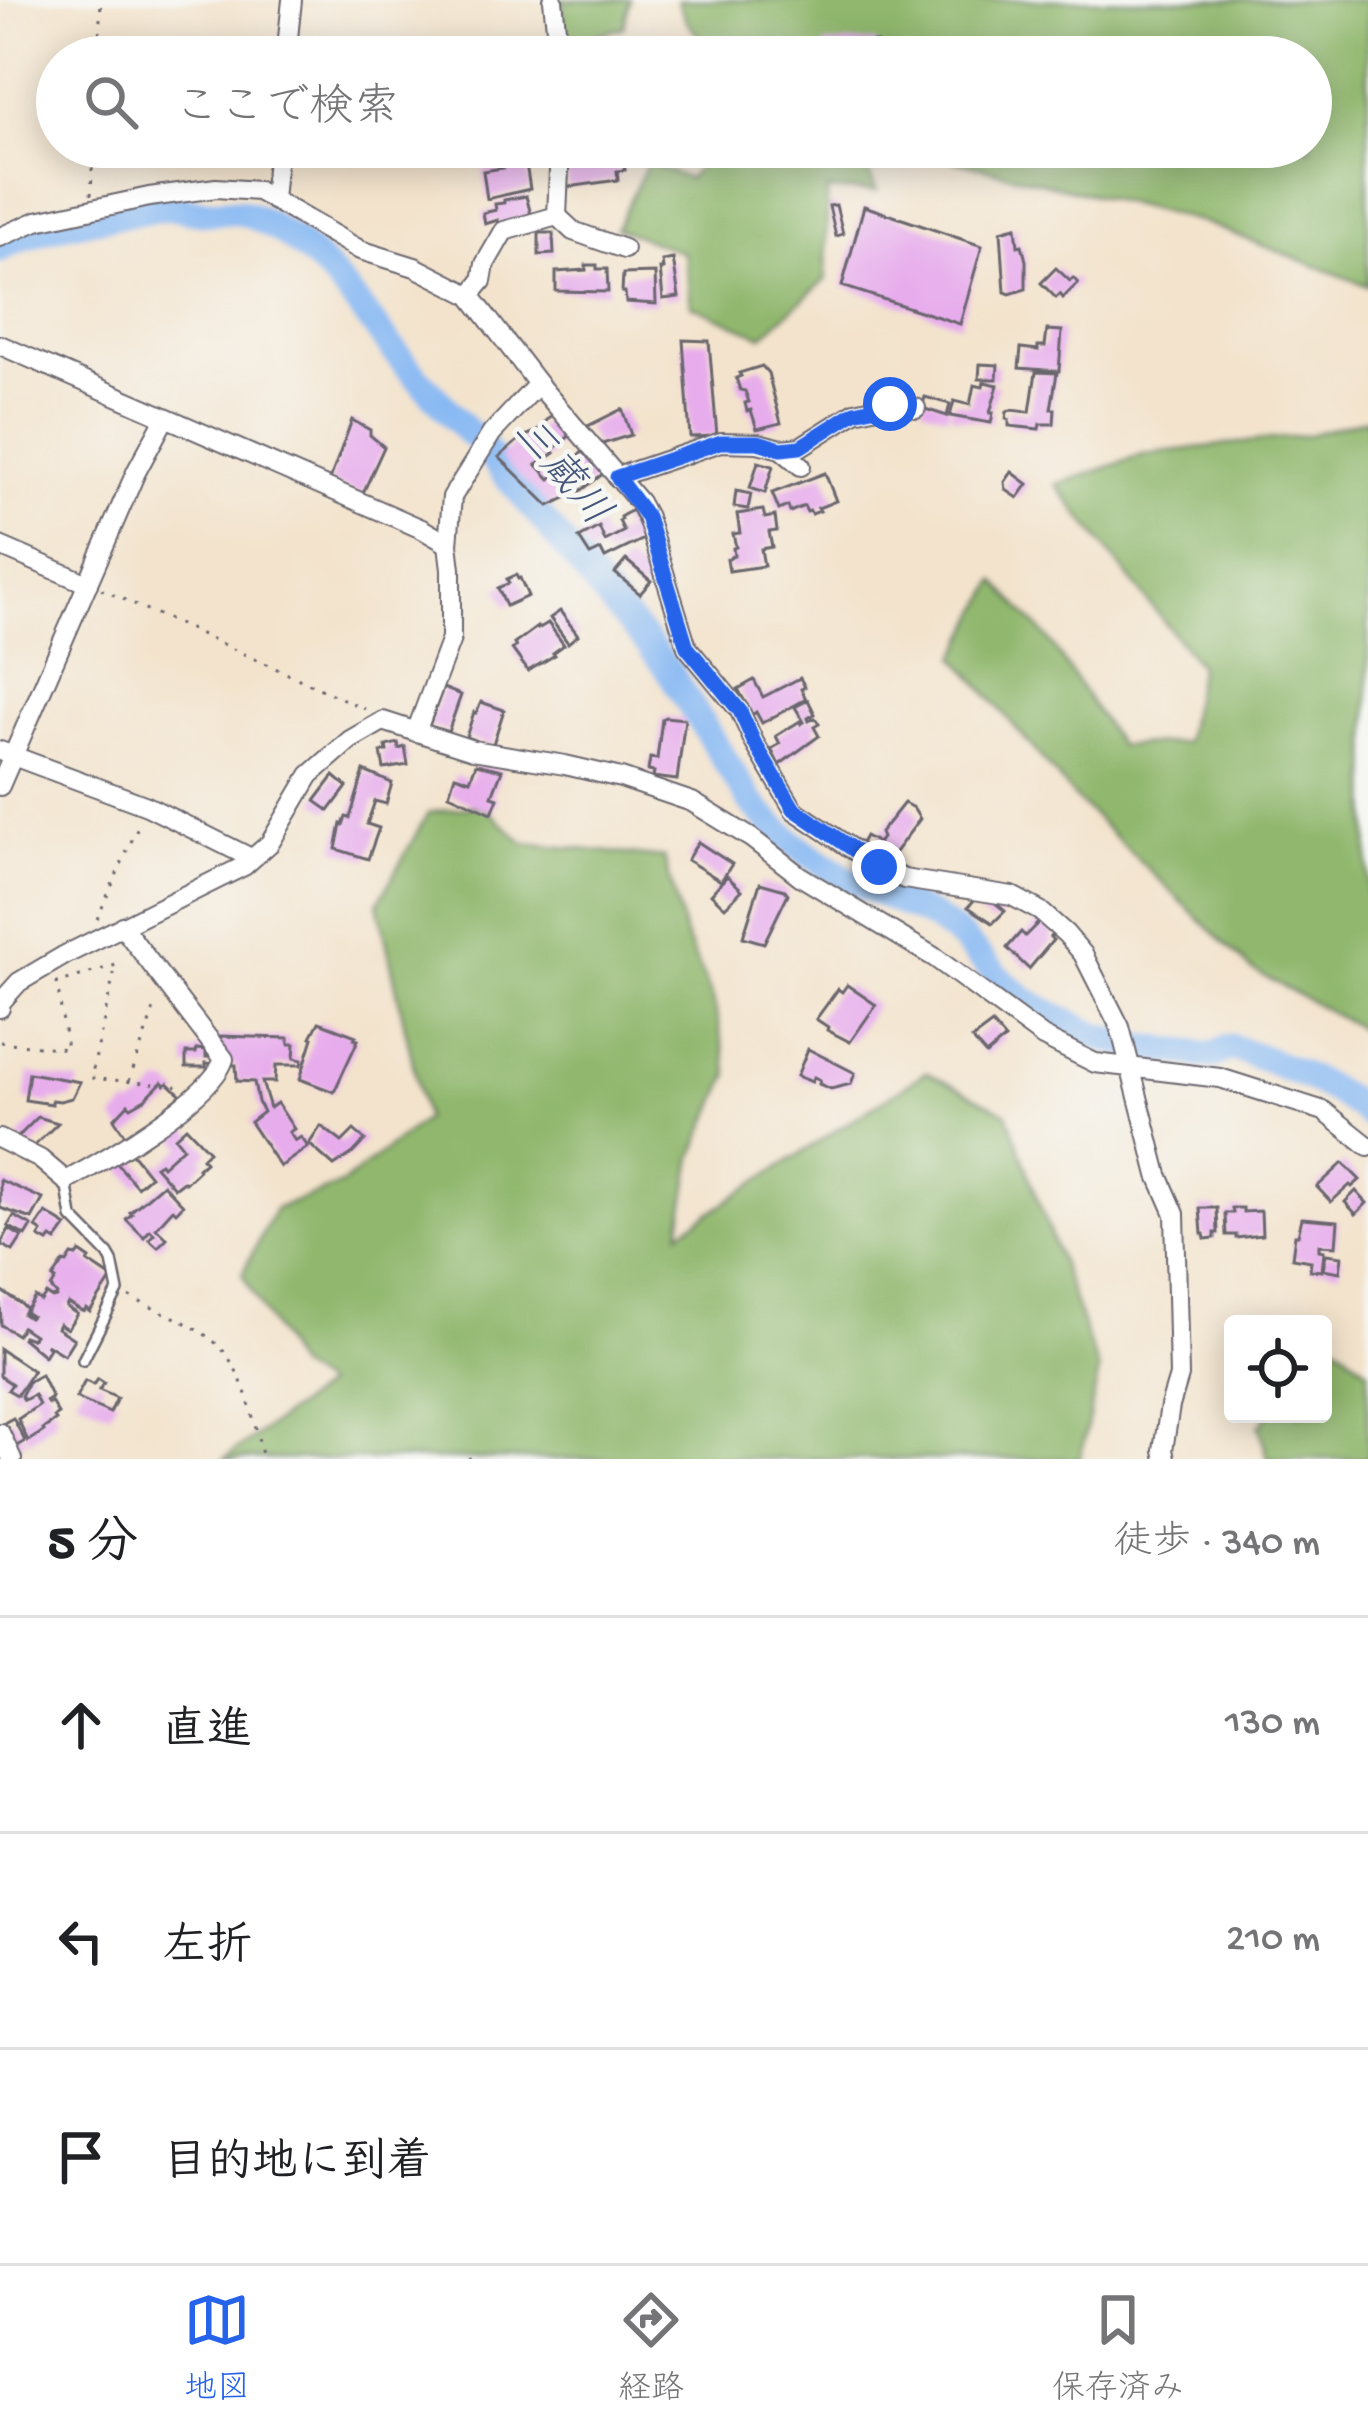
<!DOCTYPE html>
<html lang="ja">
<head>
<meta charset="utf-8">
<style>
	:root { --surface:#fff; --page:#f6f6f6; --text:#202124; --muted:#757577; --line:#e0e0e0; --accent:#2563eb }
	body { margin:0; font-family:"Gochi Hand","Klee One",sans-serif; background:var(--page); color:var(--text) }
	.controls { position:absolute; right:36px; bottom:36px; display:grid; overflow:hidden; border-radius:12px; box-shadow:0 6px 30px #0003 }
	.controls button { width:108px; height:108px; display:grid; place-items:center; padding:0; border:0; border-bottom:3px solid var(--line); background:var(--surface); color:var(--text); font:60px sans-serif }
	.stop { position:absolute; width:36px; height:36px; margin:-27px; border:9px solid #2563eb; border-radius:50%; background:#fff }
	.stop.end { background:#2563eb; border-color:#fff; box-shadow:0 3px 12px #0008 }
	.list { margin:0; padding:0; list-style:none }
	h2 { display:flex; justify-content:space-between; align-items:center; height:156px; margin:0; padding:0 48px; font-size:51px }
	h2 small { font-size:39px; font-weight:400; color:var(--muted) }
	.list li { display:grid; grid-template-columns:78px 1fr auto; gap:36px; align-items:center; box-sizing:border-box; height:216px; padding:0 48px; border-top:3px solid var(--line) }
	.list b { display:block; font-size:45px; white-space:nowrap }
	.list em { font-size:39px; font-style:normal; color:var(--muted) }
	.icon { flex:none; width:66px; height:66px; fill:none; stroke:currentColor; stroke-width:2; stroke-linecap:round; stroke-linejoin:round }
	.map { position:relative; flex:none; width:1368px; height:1459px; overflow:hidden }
	.search { position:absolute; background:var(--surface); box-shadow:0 6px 30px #0003; left:36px; right:36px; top:36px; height:132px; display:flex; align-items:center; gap:30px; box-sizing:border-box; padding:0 42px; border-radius:66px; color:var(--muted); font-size:45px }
	.sheet { height:804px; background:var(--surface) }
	nav { display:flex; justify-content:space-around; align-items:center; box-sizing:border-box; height:168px; border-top:3px solid var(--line); background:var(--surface); font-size:33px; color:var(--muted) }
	nav a { display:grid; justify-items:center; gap:6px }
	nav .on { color:var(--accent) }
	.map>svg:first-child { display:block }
	.forest { fill:#90b76d; stroke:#596c54; stroke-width:3 }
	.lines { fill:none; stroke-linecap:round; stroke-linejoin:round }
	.river { stroke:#86b8f3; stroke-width:27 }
	.building { fill:#e7acec }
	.service-casing { stroke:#6b666e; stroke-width:14 }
	.minor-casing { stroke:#6b666e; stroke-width:22 }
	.path { stroke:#6b666e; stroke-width:3; stroke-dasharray:3 9; stroke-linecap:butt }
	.service { stroke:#fff; stroke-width:9 }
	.minor { stroke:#fff; stroke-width:18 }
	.route { stroke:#2563eb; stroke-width:15 }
	.labels { text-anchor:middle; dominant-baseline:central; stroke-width:9; stroke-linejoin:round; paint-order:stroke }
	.water-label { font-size:42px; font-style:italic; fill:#45567b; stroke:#f6f6f2 }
</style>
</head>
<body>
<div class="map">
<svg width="1368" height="1459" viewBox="0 0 1368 1459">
	<rect width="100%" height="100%" fill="#f6f6f2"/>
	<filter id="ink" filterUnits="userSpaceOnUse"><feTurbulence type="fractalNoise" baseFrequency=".00833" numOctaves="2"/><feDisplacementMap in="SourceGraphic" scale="24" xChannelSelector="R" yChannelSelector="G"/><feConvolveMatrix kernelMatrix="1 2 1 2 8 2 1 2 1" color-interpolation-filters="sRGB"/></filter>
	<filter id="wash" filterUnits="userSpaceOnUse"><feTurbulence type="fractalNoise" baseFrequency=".004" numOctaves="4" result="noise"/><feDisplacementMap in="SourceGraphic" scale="48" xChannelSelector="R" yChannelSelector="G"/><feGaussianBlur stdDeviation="2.7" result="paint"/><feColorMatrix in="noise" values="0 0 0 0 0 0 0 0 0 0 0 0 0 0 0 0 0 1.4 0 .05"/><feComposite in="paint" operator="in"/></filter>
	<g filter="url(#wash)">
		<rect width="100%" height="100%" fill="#f3e3cc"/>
		<!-- forest -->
		<g class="forest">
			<polygon points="562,0 630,0 624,27 565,45"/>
			<polygon points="677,0 1368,0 1368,286 1202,222 932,155 918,147 1311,147 1311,57 705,57 711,50 687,22"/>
			<polygon points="716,147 856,147 877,191 827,190 826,279 762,336 691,305 684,253 616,228 648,163 688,179"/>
			<polygon points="1368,418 1368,1033 1251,969 1075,798 956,657 996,581 1049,640 1119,746 1185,742 1199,666 1056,485 1146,454 1308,435"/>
			<polygon points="482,805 524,843 664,858 684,933 713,999 729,1074 693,1157 680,1232 926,1072 1007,1113 1099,1371 1080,1459 224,1459 325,1386 296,1368 242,1274 275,1209 341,1185 425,1119 378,903 428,813"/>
			<polygon points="1323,1333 1368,1370 1368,1459 1268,1459 1259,1427 1268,1414 1323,1414"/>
		</g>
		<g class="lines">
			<!-- river -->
			<path class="river" d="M0 249C40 227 86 219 132 213 146 211 162 206 177 208 186 209 195 212 204 212 221 213 233 209 249 215 316 242 356 304 400 358 422 384 446 407 468 433L472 434 618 611 645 640 671 674 751 802 770 823 798 847 845 878 932 917 961 938 1004 982 1032 1004 1099 1037 1142 1047 1211 1056 1230 1047C1269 1059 1338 1087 1368 1115"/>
		</g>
		<g id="blocks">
			<!-- building -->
			<g class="building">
				<polygon points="681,41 684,55 682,57 647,57 662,51 664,54"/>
				<polygon points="876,42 876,57 852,57 852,52 825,53 824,44"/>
				<polygon points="658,147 700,147 686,158 685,156 675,163 673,158 668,162"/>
				<polygon points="623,158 625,170 617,171 618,180 568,187 565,166"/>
				<polygon points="514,162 514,166 526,164 530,189 487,199 483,171 503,168 503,164"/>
				<polygon points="526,196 532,218 499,225 498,220 485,224 483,213 496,210 495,204 504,203 504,200"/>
				<polygon points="836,205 843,234 836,236 829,206"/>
				<polygon points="864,206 982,246 960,324 842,286"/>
				<polygon points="1016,227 1018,246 1022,245 1026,261 1026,289 1010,294 1005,292 1001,231"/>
				<polygon points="539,233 553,233 554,254 539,255"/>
				<polygon points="673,259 679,297 663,299 660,269 663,269 662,261"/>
				<polygon points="586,265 597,265 597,269 607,269 608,292 556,291 556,272 586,270"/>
				<polygon points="1056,268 1070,281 1073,278 1078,283 1063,298 1060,294 1056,298 1041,283"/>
				<polygon points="655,273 656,304 626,302 625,292 622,292 623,274"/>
				<polygon points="1047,330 1062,331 1059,371 1019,368 1021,348 1038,350 1038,346 1045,346"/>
				<polygon points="683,340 709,341 717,436 690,437"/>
				<polygon points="980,364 998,365 997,379 979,379"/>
				<polygon points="762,366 768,373 781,423 757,429 751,410 747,411 745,403 749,402 745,391 740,390 736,378 741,376 739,373"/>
				<polygon points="1036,372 1057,373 1051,409 1055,409 1054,424 1040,424 1039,429 1009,426 1009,420 1006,419 1007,412 1010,410 1030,412"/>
				<polygon points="984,382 998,385 990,413 993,413 991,423 950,416 954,401 970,405 974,385 983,387"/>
				<polygon points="925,397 950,404 947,416 922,408"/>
				<polygon points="622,409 631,435 596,446 586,427"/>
				<polygon points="553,414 572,434 552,450 555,453 537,465 550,479 585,450 604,473 582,490 549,506 499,457 522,437 536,432"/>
				<polygon points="352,420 370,430 370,435 384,447 362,495 329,482"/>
				<polygon points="758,462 773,466 765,493 750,488"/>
				<polygon points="1012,472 1028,484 1018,498 1006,490 1005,482"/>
				<polygon points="825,473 836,501 818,508 820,511 812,514 810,511 807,512 804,506 790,512 788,506 779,510 772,493"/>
				<polygon points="736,491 751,494 748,509 734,507"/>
				<polygon points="632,510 646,538 605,558 601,550 590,555 579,538 599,527 605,541 624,531 619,521 621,520 620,517"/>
				<polygon points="763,510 765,518 775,516 777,531 769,532 772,547 761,549 764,566 729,571 727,559 734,555 733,548 736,547 733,534 740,533 737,514"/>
				<polygon points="626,560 651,581 640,594 615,573"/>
				<polygon points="516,575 518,579 520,578 528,596 506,606 498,588 509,583 507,579"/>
				<polygon points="560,611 578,635 568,643 550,618"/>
				<polygon points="548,623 564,645 553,653 555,655 528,671 512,649 516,647 514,644 537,627 538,629"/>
				<polygon points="800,678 805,687 801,689 806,699 762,723 756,712 752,715 738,689 754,680 763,697"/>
				<polygon points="443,688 461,695 448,732 429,726"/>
				<polygon points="808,700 815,714 808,718 809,721 815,718 819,724 814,727 819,736 779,765 771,749 780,744 776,736 800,721 801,724 804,722 795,707"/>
				<polygon points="481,702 504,710 492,747 466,737 474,712 476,713"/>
				<polygon points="665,717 685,719 677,780 653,777 654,772 648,771 650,758 657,759 662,719"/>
				<polygon points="398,743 399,749 405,747 408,765 384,769 381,752 387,751 386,746"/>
				<polygon points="476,764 502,770 492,796 498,798 492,813 449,794 455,775 470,780"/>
				<polygon points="364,771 392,783 386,804 375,801 367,824 379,828 368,859 336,849 341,824 343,825 346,817 350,818"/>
				<polygon points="334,776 347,787 329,811 315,801"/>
				<polygon points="904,803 913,808 920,819 886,864 858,849 865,836 878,843 882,838 880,833"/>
				<polygon points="698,842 732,864 721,881 687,860"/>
				<polygon points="727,876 742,890 725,907 711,894"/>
				<polygon points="760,883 785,890 788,894 764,943 743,937"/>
				<polygon points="976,898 993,901 1005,911 993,923 968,907"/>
				<polygon points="1041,920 1054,933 1050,937 1053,940 1029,969 1007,948 1021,932 1025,936"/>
				<polygon points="847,985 876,1005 850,1042 827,1030 828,1027 816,1019 838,989 842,992"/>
				<polygon points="319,1022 356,1036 354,1039 358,1040 334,1092 300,1079 313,1038 311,1037"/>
				<polygon points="992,1024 1005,1039 986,1055 972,1039"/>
				<polygon points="219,1036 289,1038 289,1044 295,1044 294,1058 302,1060 301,1065 276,1065 275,1082 262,1082 270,1108 277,1103 294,1129 289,1132 295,1141 301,1137 308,1147 280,1167 250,1122 263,1112 258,1102 254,1082 237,1081 236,1065 218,1065"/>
				<polygon points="197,1049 206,1050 206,1057 216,1057 215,1064 206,1063 206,1067 186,1067 186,1053 196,1053"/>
				<polygon points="808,1049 855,1073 851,1084 831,1089 819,1084 820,1080 814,1077 812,1082 797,1076"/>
				<polygon points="29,1073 80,1082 72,1098 60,1101 52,1100 52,1104 25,1100"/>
				<polygon points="162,1082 165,1085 168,1083 181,1095 127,1138 114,1119 128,1104 131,1107 145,1099"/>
				<polygon points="38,1117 58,1123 31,1149 18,1137"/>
				<polygon points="321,1126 342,1142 354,1130 365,1140 353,1153 334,1166 309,1144"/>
				<polygon points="186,1127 209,1151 202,1158 205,1162 198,1168 199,1170 185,1183 183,1181 174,1188 155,1166 160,1163 162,1166 183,1147 175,1137"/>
				<polygon points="129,1150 150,1176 137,1187 115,1161"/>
				<polygon points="1343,1163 1360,1180 1352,1187 1350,1185 1331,1202 1317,1187"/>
				<polygon points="0,1180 43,1199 32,1219 0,1208"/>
				<polygon points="163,1184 183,1205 176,1212 173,1209 156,1228 167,1238 158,1247 149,1239 154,1234 150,1230 144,1237 126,1219 132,1214 130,1212"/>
				<polygon points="1356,1191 1367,1203 1356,1214 1345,1202"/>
				<polygon points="1200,1208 1217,1208 1218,1233 1215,1233 1215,1238 1205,1239 1204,1234 1202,1234"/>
				<polygon points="1232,1208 1243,1208 1243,1212 1261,1211 1262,1235 1236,1238 1236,1235 1226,1235 1225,1213 1233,1213"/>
				<polygon points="46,1213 67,1226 56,1241 51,1238 48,1242 39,1237 42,1232 36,1228"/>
				<polygon points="14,1216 32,1226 26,1236 8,1226"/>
				<polygon points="1302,1218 1338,1221 1336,1246 1319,1245 1319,1250 1324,1251 1322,1271 1310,1270 1311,1261 1292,1258 1295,1235 1298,1235"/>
				<polygon points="9,1229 22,1237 13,1251 1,1244"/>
				<polygon points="80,1252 90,1259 88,1262 112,1278 90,1312 86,1309 84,1312 79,1310 68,1303 66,1307 77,1314 67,1329 59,1324 57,1328 74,1339 64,1355 46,1344 49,1348 44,1356 22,1338 23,1336 31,1339 34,1335 22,1327 17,1335 1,1325 0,1296 3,1292 21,1304 26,1309 23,1314 29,1318 31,1316 25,1312 35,1297 41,1301 46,1294 52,1298 56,1297 57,1295 51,1288 56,1280 53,1278 64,1262 67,1263 72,1255 77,1256"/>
				<polygon points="1326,1254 1342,1256 1340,1272 1323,1269"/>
				<polygon points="0,1349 33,1371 17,1395 8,1390 12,1384 0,1376"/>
				<polygon points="41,1375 52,1398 46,1401 48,1404 51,1402 58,1414 54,1417 56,1420 43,1429 44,1431 28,1441 18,1419 39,1405 34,1395 24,1400 21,1396 28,1382"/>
				<polygon points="98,1379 104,1383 99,1390 117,1398 110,1413 76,1398 85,1381 94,1385"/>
				<polygon points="13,1418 25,1441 15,1447 2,1424"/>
			</g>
		</g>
	</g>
	<g filter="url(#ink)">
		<use href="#blocks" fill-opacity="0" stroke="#6b666e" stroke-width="3"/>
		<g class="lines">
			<defs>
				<polyline id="service" points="66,1181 72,1217 108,1254 112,1261 118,1291 83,1360"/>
				<g id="minor">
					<polyline points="553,0 559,57"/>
					<polyline points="286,57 292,0"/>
					<polyline points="273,200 278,147"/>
					<polyline points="557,216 573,231 624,249"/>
					<polyline points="0,237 37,221 149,197 216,188 258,191 360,250 415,267 470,295 538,384 639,502 647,517 687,647 740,711 754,742 794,810 879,867 904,879 1012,896 1040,911 1066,934 1083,954 1120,1027 1158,1175 1175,1214 1179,1376 1170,1406 1163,1450 1165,1459"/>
					<polyline points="470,295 482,281 485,264 504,231 557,216 560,147"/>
					<polyline points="0,345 422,529 448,544"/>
					<polyline points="781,449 800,447 855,412 891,404 916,408"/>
					<polyline points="617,477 721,442 758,443 781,449 801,466"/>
					<polyline points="0,546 88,584"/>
					<polyline points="416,732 451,639 451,569 448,544 452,497 492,433 538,384"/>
					<polyline points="0,751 147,806 251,858"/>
					<polyline points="0,786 136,472 165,418"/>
					<polyline points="0,1008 1,1002 19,982 65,955 244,866 270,843 310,775 350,740 383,721 473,750 565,765 621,778 692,802 751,838 800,876 934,957 1043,1037 1095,1063 1220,1078 1324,1111 1368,1146"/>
					<path d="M0 1139 40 1159 66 1181C103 1161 212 1098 224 1059L122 926"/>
					<polyline points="0,1433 12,1459"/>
				</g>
			</defs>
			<!-- service casing -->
			<use href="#service" class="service-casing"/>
			<!-- minor casing -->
			<use href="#minor" class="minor-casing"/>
			<!-- path -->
			<g class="path">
				<polyline points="98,57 101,0"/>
				<polyline points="91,195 93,147"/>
				<polyline points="101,589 365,709"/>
				<polyline points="97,919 139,824"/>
				<polyline points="0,1042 67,1049 57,983 116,965 91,1078 177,1086"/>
				<polyline points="129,1081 156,1004"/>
				<path d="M129 1297C156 1310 189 1321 212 1340 244 1364 254 1422 263 1459"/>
				<polyline points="468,1459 478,1454"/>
			</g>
			<!-- service -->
			<use href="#service" class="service"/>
			<!-- minor -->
			<use href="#minor" class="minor"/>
		</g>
	</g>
	<g class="lines" filter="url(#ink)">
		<!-- route -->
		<polyline class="route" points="879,867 794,809 754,742 740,711 687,647 647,517 617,477 721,442 758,442 781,449 800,447 855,412 890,404"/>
	</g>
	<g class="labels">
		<!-- water labels -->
		<g class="water-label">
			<text transform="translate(559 474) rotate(50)">三蔵川</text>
		</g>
	</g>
</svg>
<div class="controls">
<button><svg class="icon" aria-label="locate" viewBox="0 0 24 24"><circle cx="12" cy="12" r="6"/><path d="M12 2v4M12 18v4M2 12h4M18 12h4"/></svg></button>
</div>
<div class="stop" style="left:890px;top:404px"></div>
<div class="stop end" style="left:879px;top:867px"></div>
<div class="search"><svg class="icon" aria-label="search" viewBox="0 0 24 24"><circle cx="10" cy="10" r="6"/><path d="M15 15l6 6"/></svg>ここで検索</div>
</div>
<section class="sheet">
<h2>5 分<small>徒歩 · 340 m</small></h2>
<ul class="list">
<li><svg class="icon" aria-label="ahead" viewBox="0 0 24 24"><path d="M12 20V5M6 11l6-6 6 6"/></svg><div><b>直進</b></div><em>130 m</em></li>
<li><svg class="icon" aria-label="left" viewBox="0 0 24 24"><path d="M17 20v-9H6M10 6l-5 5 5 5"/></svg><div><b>左折</b></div><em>210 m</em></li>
<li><svg class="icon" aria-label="arrive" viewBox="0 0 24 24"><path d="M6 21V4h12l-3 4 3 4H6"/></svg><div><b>目的地に到着</b></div></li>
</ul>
</section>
<nav>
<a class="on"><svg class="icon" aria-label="map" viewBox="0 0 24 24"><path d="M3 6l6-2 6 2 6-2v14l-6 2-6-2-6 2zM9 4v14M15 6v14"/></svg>地図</a>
<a><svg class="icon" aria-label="directions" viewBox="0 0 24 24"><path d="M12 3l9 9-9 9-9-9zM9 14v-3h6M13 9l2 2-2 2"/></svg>経路</a>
<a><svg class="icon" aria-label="saved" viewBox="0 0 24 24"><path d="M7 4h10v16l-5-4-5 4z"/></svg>保存済み</a>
</nav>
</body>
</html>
